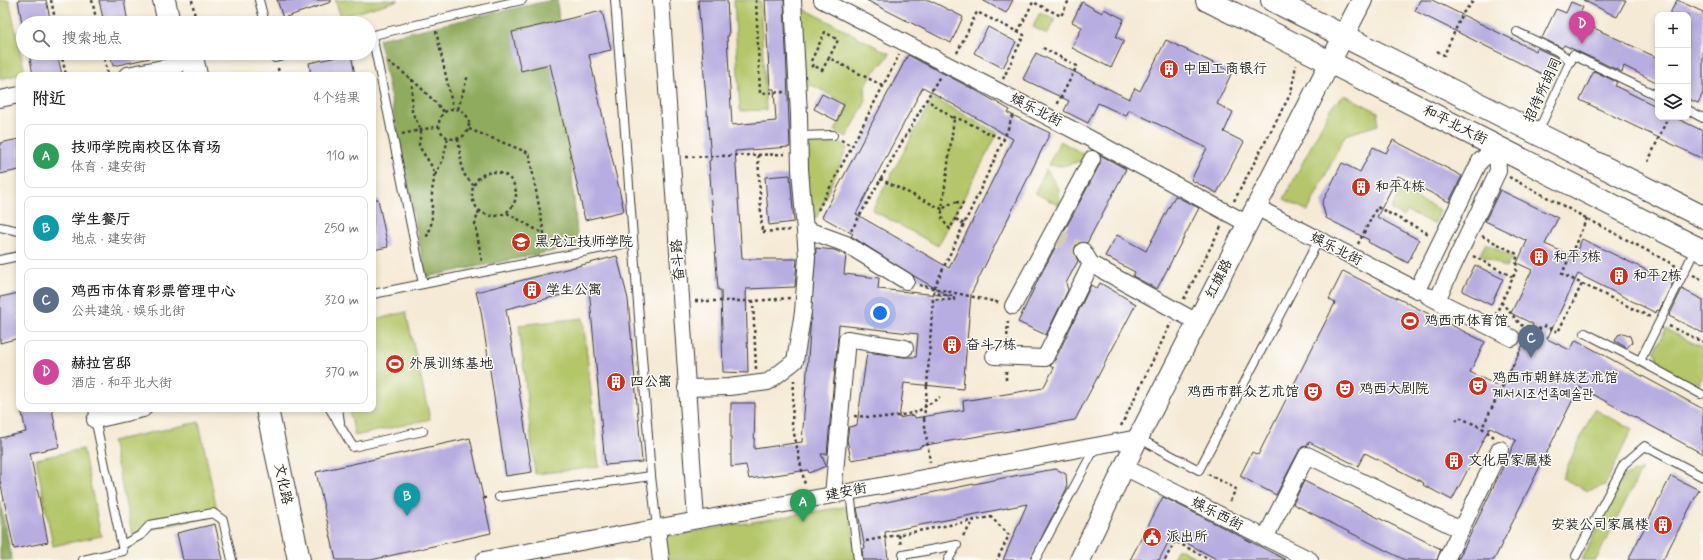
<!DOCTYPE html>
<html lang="zh">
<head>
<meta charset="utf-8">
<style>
	:root { --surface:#fff; --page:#f6f6f6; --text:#202124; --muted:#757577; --line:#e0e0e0; --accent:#c8321e }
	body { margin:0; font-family:Mynerve,"LXGW WenKai TC","Poor Story",sans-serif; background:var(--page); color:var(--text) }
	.controls { position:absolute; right:12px; top:12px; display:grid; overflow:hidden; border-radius:8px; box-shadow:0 2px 6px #0003 }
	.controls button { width:36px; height:36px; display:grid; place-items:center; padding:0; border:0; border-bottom:1px solid var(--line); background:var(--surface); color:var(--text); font:20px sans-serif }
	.you { position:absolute; left:880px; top:313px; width:14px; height:14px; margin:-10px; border:3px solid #fff; border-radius:50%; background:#1a73e8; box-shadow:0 0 0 6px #1a73e833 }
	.badge { display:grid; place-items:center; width:26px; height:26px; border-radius:50%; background:var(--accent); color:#fff; font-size:13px; font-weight:700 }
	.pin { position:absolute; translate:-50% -33px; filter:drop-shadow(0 1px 2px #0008) }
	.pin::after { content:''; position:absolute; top:21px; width:14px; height:12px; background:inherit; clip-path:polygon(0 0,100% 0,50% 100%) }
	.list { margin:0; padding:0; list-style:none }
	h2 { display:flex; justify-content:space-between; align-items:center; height:52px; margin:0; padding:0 16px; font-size:17px }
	h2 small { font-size:13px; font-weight:400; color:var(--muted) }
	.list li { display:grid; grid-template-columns:26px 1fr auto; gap:12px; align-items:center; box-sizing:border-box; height:64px; margin:0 8px 8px; padding:0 8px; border:1px solid var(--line); border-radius:8px }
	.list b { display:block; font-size:15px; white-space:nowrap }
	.list p { margin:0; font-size:13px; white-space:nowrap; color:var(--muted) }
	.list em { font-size:13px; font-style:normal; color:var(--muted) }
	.icon { flex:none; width:22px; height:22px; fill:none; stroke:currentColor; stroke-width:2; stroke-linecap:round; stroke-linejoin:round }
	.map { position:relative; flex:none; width:1703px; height:560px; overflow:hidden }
	.search { position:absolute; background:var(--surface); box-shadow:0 2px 6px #0003; left:16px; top:16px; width:360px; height:44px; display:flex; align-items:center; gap:10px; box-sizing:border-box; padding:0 14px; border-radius:22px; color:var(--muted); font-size:15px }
	.panel { position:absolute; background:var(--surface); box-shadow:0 2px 6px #0003; left:16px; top:72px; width:360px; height:340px; border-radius:8px }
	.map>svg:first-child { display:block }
	.green { fill:#b4c669; stroke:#687142 }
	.forest { fill:#8fab5d; stroke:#56643c }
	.building { fill:#b7ade0; fill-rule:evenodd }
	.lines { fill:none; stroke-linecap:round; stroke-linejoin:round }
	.minor-tunnel { stroke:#d4cbb9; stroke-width:16; stroke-dasharray:16 8; stroke-linecap:butt }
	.service-casing { stroke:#3d3b38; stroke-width:10 }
	.minor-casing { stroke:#3d3b38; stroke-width:18 }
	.tertiary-casing { stroke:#3d3b38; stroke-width:22 }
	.secondary-casing { stroke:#3d3b38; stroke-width:24 }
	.path { stroke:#3d3b38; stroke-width:2.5; stroke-dasharray:3 3; stroke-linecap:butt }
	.service { stroke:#fff; stroke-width:8 }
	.minor { stroke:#fff; stroke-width:16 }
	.tertiary { stroke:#fff; stroke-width:20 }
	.secondary { stroke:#fff; stroke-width:22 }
	.path-bridge { stroke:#3d3b38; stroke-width:2.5; stroke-dasharray:3 3; stroke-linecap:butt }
	.labels { text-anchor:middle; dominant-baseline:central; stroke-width:3; stroke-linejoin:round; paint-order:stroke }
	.poi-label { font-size:14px; fill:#1c1c1c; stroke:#fdfcf7; text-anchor:start }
	.street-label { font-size:14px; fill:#1c1c1c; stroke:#fdfcf7 }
</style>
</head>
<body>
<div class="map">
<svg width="1703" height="560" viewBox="0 0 1703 560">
	<rect width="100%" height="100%" fill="#fdfcf7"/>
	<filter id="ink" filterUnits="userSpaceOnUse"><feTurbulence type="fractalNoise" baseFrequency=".025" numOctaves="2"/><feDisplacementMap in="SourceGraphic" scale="8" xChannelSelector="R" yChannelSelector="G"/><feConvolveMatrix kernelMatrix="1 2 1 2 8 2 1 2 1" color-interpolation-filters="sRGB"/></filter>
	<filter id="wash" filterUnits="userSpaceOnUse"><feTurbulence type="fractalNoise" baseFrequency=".012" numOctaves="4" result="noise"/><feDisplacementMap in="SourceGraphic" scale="16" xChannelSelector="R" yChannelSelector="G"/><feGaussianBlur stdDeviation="0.9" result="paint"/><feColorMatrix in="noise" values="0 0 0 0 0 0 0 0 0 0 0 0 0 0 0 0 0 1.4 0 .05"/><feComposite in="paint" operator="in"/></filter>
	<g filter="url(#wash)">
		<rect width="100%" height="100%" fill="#f5ead5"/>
		<!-- green -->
		<g class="green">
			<polygon points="0,0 9,0 25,73 0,79"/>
			<polygon points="335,0 399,0 341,17"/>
			<polygon points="734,0 760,0 766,110 740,111"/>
			<polygon points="801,7 890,54 883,63 874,71 865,87 866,101 847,137 835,131 848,105 812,85 804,87"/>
			<polygon points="1040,12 1055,19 1047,34 1033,27"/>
			<polygon points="1345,95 1378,112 1378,125 1345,135 1308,211 1284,199 1331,107"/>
			<polygon points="933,98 998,133 938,246 872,210"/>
			<polygon points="1060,141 1087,156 1085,160 1062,166 1048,165"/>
			<polygon points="811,143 841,143 847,148 816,219 807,207 805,148"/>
			<polygon points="1046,169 1059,189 1060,206 1035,193"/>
			<polygon points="1400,190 1440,210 1434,224 1407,211 1404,217 1391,210"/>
			<polygon points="1486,243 1512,257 1506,268 1480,254"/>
			<polygon points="406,312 430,419 355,436 349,409 373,409 373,320"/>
			<polygon points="583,318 599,467 535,474 519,325"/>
			<polygon points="1666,329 1703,348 1703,376 1697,388 1662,371 1655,351"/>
			<polygon points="1594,409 1632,429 1605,485 1588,491 1562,478"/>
			<polygon points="199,422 218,515 132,533 112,441"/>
			<polygon points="83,449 101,536 53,546 36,459"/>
			<polygon points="1642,469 1596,560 1582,560 1622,477"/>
			<polygon points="849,506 856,560 665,560 662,537"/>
			<polygon points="1178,548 1200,560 1172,560"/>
		</g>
		<!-- forest -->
		<g class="forest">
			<polygon points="552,0 557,0 578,246 426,277 379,39"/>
			<polygon points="0,501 12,560 0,560"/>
		</g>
		<g id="blocks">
			<!-- building -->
			<g class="building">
				<polygon points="18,0 46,0 51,23 22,23"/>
				<polygon points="99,0 124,0 128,23 104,23"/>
				<polygon points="277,0 331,0 331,2 283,18"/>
				<polygon points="698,0 727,0 729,36 727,36 732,125 776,121 774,89 770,89 765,0 784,0 790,147 735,151 742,259 797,259 795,287 746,289 748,373 723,372 721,290 718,290 709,161 711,160"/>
				<polygon points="866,0 929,0 963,17 951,43"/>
				<polygon points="982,0 1013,0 1006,13"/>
				<polygon points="1420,0 1432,0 1536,51 1537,48 1554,56 1557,58 1548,77 1415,11"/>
				<polygon points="1583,0 1626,0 1617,17"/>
				<polygon points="1677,0 1703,12 1703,93 1698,103 1688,99 1688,15 1669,15"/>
				<polygon points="1082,2 1102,13 1104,9 1124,19 1116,37 1124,41 1111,68 1072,48 1082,27 1072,22"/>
				<polygon points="1571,2 1583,7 1577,20 1658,58 1658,83 1624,66 1622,72 1564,45 1562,48 1542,38 1556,9 1566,13"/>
				<polygon points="602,11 611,50 589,55 624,211 585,220 550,64 521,71 512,32"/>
				<polygon points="988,27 1016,42 1003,68 974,53"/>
				<polygon points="1166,40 1232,72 1217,104 1233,112 1224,132 1244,142 1217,193 1191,180 1207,148 1129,110 1126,116 1098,103 1088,123 1064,111 1069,101 1023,79 1036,53 1129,99 1135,88 1140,91"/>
				<polygon points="29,53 57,53 62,75 33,75"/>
				<polygon points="110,53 149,53 150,58 113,66"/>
				<polygon points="351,54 355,75 311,75 309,63"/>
				<path d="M908 55 977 91 1010 110 1008 113 1050 133 971 294 963 389 904 383 899 418 914 415 915 418 964 410 963 401 1043 388 1054 368 1050 366 1054 362 1091 285 1097 289 1100 283 1136 304 1075 420 920 446V448L851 460 847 440 849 427 857 425 867 352 904 357H916L918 334 839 325 827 454H821L826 466 809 473 808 470 749 479 746 465 731 467V403H755L754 449 802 442 816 248 834 250 846 255 844 274 879 278 878 289 949 296 914 276 851 236 853 234 822 217ZM923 87 1013 139 949 268 856 214Z"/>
				<polygon points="1594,71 1617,82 1615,86 1658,107 1658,117 1674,117 1703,131 1703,159 1580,100"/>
				<polygon points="822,94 844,105 837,121 814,109"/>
				<polygon points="19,139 19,170 0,174 0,143"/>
				<polygon points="1393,140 1462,176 1449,202 1398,176 1377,217 1419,240 1408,263 1368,242 1369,240 1326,218 1322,203 1342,163 1360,172 1373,147 1386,153"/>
				<polygon points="1100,155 1126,169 1087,243 1078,243 1074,247 1074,252 1078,261 1066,283 1068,290 1046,335 1018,322 1039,278 1100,164"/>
				<polygon points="790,175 794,222 769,225 765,177"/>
				<polygon points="1500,190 1558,218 1545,244 1574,257 1582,239 1671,282 1672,284 1659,311 1657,310 1656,313 1578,274 1547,339 1570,350 1576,340 1703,409 1703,454 1579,387 1494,560 1457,560 1458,557 1459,558 1516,440 1490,427 1452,500 1423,485 1424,483 1365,453 1358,466 1309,442 1307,446 1302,447 1299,451 1276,495 1240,476 1252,452 1258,455 1335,303 1329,299 1343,271 1485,342 1470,372 1502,388 1533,324 1511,313 1532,270 1517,263 1527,241 1485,221"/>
				<polygon points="1175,196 1199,208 1157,289 1133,276 1135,272 1105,256 1117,235 1146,251"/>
				<polygon points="373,199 378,199 388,247 373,250"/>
				<polygon points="617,256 628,299 642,462 605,465 589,288 506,309 532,472 506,476 481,311 476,292"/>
				<polygon points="1475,265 1503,279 1491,305 1462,291"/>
				<polygon points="1682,289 1703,300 1703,333 1669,316"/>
				<polygon points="19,293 19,338 0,343 0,297"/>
				<polygon points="1624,333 1630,336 1632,342 1627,348 1615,341 1618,335"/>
				<polygon points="21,409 52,409 59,447 30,453 48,542 14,549 0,480 0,438 26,432"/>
				<polygon points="470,438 491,533 371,560 336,560 316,472"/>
				<polygon points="1056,469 1066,474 1067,488 1030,560 1003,560 1027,504 885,532 888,560 863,560 862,549 865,548 857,508 1008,477"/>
				<polygon points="1671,476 1699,490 1663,560 1628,560"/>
				<polygon points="1304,481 1441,549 1437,560 1405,560 1293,504"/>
				<polygon points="1163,497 1236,534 1286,560 1218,560 1172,535 1159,560 1130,560"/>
				<polygon points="215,524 223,560 183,560 177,533"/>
			</g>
		</g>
	</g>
	<g filter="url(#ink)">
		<use href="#blocks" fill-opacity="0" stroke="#3d3b38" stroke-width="1"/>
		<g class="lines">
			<!-- minor-tunnel -->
			<polyline class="minor-tunnel" points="1052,234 1083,251"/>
			<defs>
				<g id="service">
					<polyline points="259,0 265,23"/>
					<polyline points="615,0 651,476 657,528"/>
					<polyline points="1517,32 1557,51 1571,61"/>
					<polyline points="372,35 423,284"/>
					<polyline points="369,36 522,0"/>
					<polyline points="274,53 275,58 294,53"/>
					<polyline points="1688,110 1703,118"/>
					<polyline points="1538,132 1573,55 1658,96"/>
					<polyline points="799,136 833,135"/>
					<polyline points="0,227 19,231"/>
					<polyline points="1696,248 1640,361 1701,394"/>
					<polyline points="0,260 19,256"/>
					<polyline points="373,294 633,242"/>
					<polyline points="1585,333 1640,361"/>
					<polyline points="330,409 353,447 423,431"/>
					<polyline points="338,409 340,422"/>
					<polyline points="1138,438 1199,470 1318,241"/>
					<polyline points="850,492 858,560"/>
					<polyline points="499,497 651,476"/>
					<polyline points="122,545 141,535 150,525 213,513 223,520 232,560"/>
					<polyline points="1576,556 1624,464 1645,446 1703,477"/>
					<polyline points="83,560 123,551 93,409"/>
					<polyline points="903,560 903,555 957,545 948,560"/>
					<polyline points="1035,560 1096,446"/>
				</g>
				<g id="minor">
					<polyline points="661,0 696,520"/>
					<polyline points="822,0 1085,136 1248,224"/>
					<polyline points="127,75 178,65"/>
					<polyline points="0,99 19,95"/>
					<polyline points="1256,207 1417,290 1480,161 1497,147 1498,171 1437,300"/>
					<polyline points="805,229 846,244 906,281"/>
					<polyline points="1083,251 1091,264"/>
					<polyline points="1428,296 1512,338"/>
					<polyline points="1013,306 1092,159"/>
					<polyline points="994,356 1045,358 1091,264 1197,322"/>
					<polyline points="686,388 729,387 768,382 795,361 803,312 807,256 800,169 799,114 793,0"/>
					<polyline points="95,420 143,409"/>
					<polyline points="1124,467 1310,560"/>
					<polyline points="833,495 847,339 905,348"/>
					<polyline points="657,528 661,560"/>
					<polyline points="1265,538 1307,455 1461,530"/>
					<polyline points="484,560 1138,438"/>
					<polyline points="1446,560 1500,449"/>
				</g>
				<polyline id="tertiary" points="1080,560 1138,438 1362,0"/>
				<g id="secondary">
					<polyline points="164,0 169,23"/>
					<polyline points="1207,0 1703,251"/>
					<polyline points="1272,0 1703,217"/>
					<polyline points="191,53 196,75"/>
					<polyline points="267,409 299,560"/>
				</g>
			</defs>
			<!-- service casing -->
			<use href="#service" class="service-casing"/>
			<!-- minor casing -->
			<use href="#minor" class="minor-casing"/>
			<!-- tertiary casing -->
			<use href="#tertiary" class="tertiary-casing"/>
			<!-- secondary casing -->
			<use href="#secondary" class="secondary-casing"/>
			<!-- path -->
			<g class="path">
				<polyline points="51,0 56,23"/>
				<polyline points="92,0 97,23"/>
				<polyline points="192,0 196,23"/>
				<polyline points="756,0 760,93 784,92"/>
				<polyline points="436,31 453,108"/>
				<polyline points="1018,32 1033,2 1061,16 1069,0"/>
				<polyline points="1043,48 1077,66 1057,105"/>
				<polyline points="1437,51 1444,55 1463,13 1474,0"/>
				<polyline points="61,53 66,75"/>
				<polyline points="103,53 108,75"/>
				<polyline points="957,53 977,12 1024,35 1003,79"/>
				<polyline points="811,61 825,32 838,40 829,58"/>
				<path d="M388 62C410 76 427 93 444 112"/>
				<polyline points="811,67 813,65 822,70 829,58 883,86"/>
				<polyline points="278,68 279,75"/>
				<path d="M412 79V112L421 130 419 145C422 153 429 160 433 169 436 178 432 185 432 194 431 210 435 225 425 239"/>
				<circle cx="454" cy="124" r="15"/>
				<polyline points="458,109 468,75"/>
				<path d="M953 117C971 122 986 134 1004 139"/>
				<polyline points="469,129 529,153 547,249"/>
				<polyline points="402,134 439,126"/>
				<polyline points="458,139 463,173 473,185"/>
				<polyline points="841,140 852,146 899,55"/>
				<polyline points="758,155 762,232 791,230"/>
				<polyline points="686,157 787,154"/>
				<polyline points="1648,162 1668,117"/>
				<circle cx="494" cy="194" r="22"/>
				<polyline points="435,175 443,160 448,138"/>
				<polyline points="1509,177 1676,266"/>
				<polyline points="880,179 942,209 954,119 926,99"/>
				<polyline points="1234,201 1291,93 1296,65"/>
				<path d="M956 202 963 203 950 229C938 217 938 207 956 202Z"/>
				<polyline points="818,210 852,146"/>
				<polyline points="479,211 475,223 482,262"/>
				<polyline points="507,213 544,234"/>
				<polyline points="1587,218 1562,274 1650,317"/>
				<polyline points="956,219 964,224"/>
				<polyline points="851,231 940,76"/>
				<polyline points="1482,236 1517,254 1516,271 1496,314"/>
				<polyline points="1358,244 1377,207 1429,234"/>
				<polyline points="1473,256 1513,277"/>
				<polyline points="1693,275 1703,280"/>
				<polyline points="919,285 1001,303"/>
				<polyline points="1184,299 1222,225"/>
				<polyline points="695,301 753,301"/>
				<polyline points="1501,302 1521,325 1539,329 1545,326 1558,332 1582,284"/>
				<polyline points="1669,326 1703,342"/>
				<polyline points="1526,338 1532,328"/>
				<polyline points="1007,342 1008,319"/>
				<polyline points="756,369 753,301 791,298"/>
				<polyline points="794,380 792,424 805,485"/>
				<polyline points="1006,380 1006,371"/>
				<polyline points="927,386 933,299 954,300 954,296 934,293 934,288 1004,139 1013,115"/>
				<polyline points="854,416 887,418 917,412 940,397"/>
				<polyline points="924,419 930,462"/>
				<polyline points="1456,421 1459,417 1482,428"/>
				<polyline points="1121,426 1171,323"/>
				<polyline points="1494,437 1482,428 1521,349"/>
				<polyline points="1208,474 1236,489 1229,503"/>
				<polyline points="483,498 489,498"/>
				<polyline points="899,535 901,546"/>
				<polyline points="963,536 974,521"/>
				<polyline points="866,541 991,517 1009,535 997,560"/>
				<polyline points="1165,560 1175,541 1210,560"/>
			</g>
			<!-- service -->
			<use href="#service" class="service"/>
			<!-- minor -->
			<use href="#minor" class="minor"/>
			<!-- tertiary -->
			<use href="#tertiary" class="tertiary"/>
			<!-- secondary -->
			<use href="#secondary" class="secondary"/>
			<!-- path-bridge -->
			<polyline class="path-bridge" points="924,419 927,386"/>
		</g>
	</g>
	<!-- icons -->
	<defs>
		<symbol id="building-disc" viewBox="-11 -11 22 22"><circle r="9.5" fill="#c8321e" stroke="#fdfcf7"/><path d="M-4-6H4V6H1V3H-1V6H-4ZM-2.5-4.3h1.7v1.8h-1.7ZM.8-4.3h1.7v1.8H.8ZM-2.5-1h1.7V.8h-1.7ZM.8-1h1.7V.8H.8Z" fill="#fff"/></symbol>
		<symbol id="university-disc" viewBox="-11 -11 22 22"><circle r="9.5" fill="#c8321e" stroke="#fdfcf7"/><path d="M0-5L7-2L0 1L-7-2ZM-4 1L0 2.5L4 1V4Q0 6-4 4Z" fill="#fff"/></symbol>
		<symbol id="stadium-disc" viewBox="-11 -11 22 22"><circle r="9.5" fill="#c8321e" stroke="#fdfcf7"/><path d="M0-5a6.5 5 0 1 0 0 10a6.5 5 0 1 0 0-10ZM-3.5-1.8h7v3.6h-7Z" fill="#fff"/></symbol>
		<symbol id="theatre-disc" viewBox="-11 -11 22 22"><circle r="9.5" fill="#c8321e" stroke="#fdfcf7"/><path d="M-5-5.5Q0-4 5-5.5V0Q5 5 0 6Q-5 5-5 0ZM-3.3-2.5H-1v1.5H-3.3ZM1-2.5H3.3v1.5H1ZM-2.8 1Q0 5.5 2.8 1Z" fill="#fff"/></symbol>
		<symbol id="civic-disc" viewBox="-11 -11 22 22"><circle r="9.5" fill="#c8321e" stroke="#fdfcf7"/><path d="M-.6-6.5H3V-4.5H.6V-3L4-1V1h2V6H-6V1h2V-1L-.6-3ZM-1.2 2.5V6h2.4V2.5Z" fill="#fff"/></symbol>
	</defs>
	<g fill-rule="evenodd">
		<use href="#building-disc" x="1158" y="58" width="22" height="22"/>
		<use href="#building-disc" x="1350" y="176" width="22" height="22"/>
		<use href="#university-disc" x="510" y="231" width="22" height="22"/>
		<use href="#building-disc" x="1528" y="246" width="22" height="22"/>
		<use href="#building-disc" x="1608" y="265" width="22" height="22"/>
		<use href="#building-disc" x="521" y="279" width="22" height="22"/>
		<use href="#stadium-disc" x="1399" y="310" width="22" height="22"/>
		<use href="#building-disc" x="941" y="334" width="22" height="22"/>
		<use href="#stadium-disc" x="384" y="353" width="22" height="22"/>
		<use href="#building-disc" x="605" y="371" width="22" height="22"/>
		<use href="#theatre-disc" x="1467" y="375" width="22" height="22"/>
		<use href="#theatre-disc" x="1334" y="378" width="22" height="22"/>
		<use href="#theatre-disc" x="1302" y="381" width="22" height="22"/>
		<use href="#building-disc" x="1443" y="450" width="22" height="22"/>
		<use href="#building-disc" x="1652" y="514" width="22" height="22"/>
		<use href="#civic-disc" x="1141" y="526" width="22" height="22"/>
	</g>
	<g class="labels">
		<!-- poi labels -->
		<g class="poi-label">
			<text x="1183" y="69">中国工商银行</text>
			<text x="1375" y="187">和平4栋</text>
			<text x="535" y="242">黑龙江技师学院</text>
			<text x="1553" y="257">和平3栋</text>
			<text x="1633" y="276">和平2栋</text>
			<text x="546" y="290">学生公寓</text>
			<text x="1424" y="321">鸡西市体育馆</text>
			<text x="966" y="345">奋斗7栋</text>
			<text x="409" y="364">外展训练基地</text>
			<text x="1492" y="378">鸡西市朝鲜族艺术馆<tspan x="1492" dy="16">계서시조선족예술관</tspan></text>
			<text x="630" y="382">四公寓</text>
			<text x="1359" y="389">鸡西大剧院</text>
			<text x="1299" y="392" text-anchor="end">鸡西市群众艺术馆</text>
			<text x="1468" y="461">文化局家属楼</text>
			<text x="1649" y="525" text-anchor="end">安装公司家属楼</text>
			<text x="1166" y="537">派出所</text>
		</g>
		<!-- street labels -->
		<g class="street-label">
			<text transform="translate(1543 90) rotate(-65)">招待所胡同</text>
			<text transform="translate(1036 110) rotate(27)">娱乐北街</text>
			<text transform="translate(1455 125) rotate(27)">和平北大街</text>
			<text transform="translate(1336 249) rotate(27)">娱乐北街</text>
			<text transform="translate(678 260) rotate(-94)">奋斗路</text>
			<text transform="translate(1219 279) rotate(-63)">红旗路</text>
			<text transform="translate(283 484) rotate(78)">文化路</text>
			<text transform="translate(846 492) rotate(-11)">建安街</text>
			<text transform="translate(1217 514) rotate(27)">娱乐西街</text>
		</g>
	</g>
</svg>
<div class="controls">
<button>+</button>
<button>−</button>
<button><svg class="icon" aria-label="layers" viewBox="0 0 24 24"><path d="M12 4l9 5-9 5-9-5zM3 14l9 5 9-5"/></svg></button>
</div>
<div class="you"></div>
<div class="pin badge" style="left:803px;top:522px;background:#2e9e5b">A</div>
<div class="pin badge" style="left:407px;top:516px;background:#0f9aa8">B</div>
<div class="pin badge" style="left:1531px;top:358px;background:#5c6f8a">C</div>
<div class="pin badge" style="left:1582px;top:44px;background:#d1479c">D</div>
<div class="search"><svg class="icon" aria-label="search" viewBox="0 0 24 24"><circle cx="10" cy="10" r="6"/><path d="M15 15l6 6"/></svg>搜索地点</div>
<section class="panel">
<h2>附近<small>4个结果</small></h2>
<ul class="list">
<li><span class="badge" style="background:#2e9e5b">A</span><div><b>技师学院南校区体育场</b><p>体育 · 建安街</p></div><em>110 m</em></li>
<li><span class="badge" style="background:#0f9aa8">B</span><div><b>学生餐厅</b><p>地点 · 建安街</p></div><em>250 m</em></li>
<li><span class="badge" style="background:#5c6f8a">C</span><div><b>鸡西市体育彩票管理中心</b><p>公共建筑 · 娱乐北街</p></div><em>320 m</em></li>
<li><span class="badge" style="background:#d1479c">D</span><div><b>赫拉宫邸</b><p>酒店 · 和平北大街</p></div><em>370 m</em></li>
</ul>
</section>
</div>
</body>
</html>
